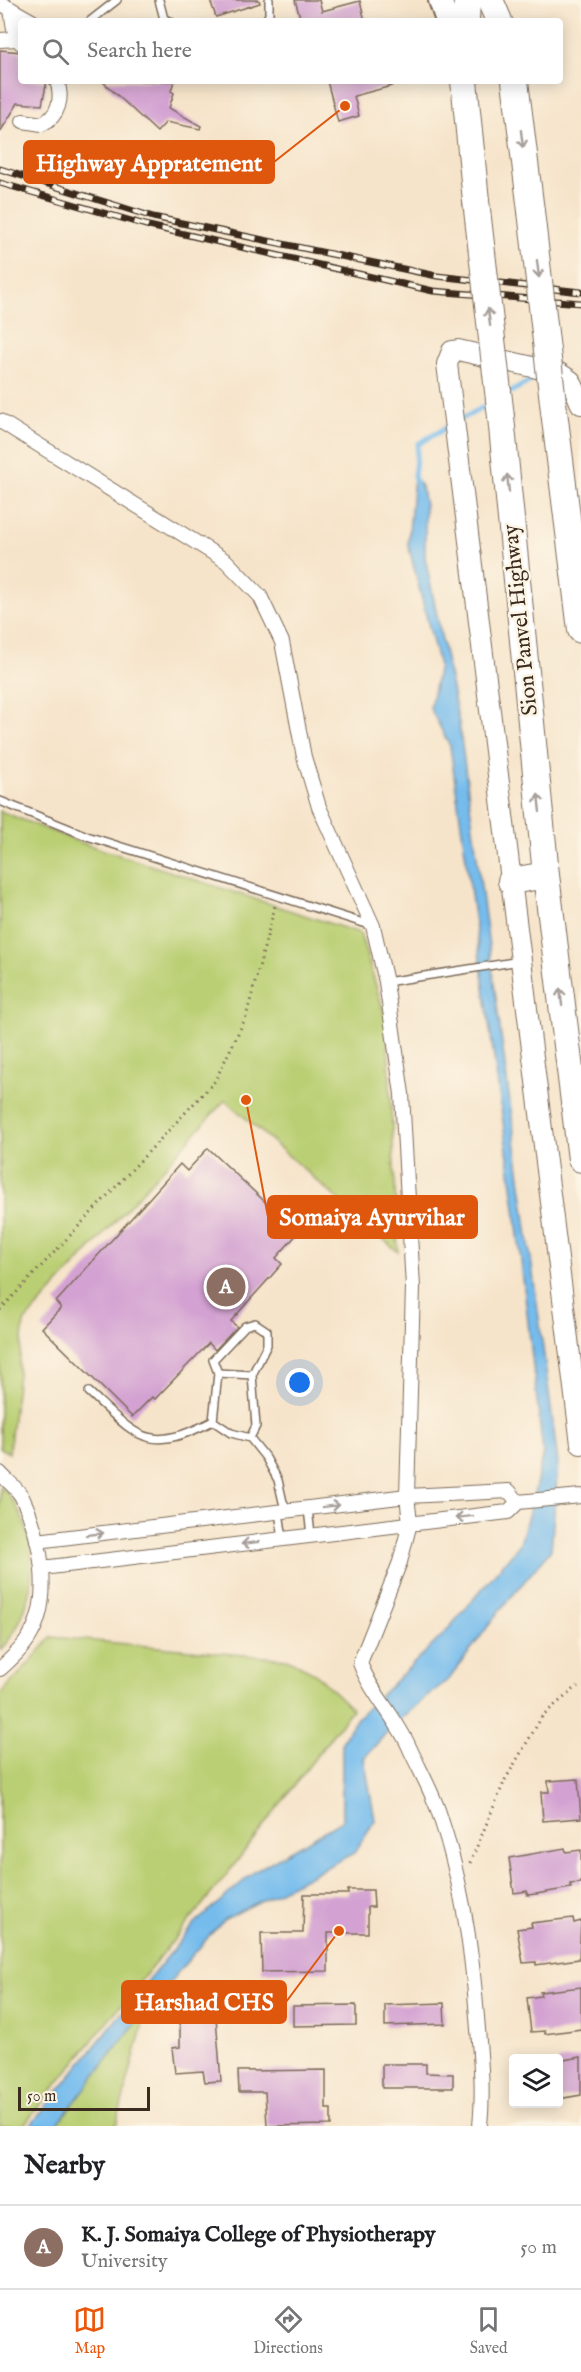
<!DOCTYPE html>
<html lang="en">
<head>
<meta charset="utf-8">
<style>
	:root { --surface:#fff; --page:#f2f2f2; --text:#202124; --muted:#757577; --line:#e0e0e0; --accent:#ea580c }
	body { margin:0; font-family:"IM FELL English",serif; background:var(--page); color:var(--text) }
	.controls { position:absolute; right:18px; bottom:18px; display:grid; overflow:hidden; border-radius:6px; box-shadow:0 3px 15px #0003 }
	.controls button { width:54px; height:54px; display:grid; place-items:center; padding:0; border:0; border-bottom:2px solid var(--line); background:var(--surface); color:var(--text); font:30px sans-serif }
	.scale { position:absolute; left:18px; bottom:15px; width:132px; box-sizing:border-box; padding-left:6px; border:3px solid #3b2a1e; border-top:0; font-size:16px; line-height:21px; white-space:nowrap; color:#3b2a1e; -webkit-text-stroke:4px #fcf5e5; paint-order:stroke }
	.you { position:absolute; left:300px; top:1383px; width:21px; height:21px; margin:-15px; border:4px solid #fff; border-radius:50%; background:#1a73e8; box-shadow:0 0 0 9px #1a73e833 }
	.badge { display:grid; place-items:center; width:39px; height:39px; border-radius:50%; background:var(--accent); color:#fff; font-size:20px; font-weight:700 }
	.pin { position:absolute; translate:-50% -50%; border:3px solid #fff; box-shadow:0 2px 6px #0006 }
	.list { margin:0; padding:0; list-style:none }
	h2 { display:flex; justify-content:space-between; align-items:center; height:78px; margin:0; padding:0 24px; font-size:26px }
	h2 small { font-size:20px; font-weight:400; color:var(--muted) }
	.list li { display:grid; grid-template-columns:39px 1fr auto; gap:18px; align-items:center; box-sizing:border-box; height:84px; padding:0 24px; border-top:2px solid var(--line) }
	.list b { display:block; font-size:22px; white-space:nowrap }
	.list p { margin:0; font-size:20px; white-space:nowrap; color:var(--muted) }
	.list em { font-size:20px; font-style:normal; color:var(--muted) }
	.icon { flex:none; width:33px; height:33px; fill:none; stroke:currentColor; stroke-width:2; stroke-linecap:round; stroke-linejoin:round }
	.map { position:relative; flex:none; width:581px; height:2126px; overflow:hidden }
	.search { position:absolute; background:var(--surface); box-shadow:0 3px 15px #0003; left:18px; right:18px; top:18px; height:66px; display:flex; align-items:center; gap:15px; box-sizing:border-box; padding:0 21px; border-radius:6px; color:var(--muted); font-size:22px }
	.sheet { height:162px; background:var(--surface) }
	nav { display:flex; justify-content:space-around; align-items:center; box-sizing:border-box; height:84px; border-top:2px solid var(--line); background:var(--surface); font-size:16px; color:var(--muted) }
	nav a { display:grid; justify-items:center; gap:3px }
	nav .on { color:var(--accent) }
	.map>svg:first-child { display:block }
	.green { fill:#bacf73; stroke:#7a7c48; stroke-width:1.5 }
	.water { fill:#75bced; stroke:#587386; stroke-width:1.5 }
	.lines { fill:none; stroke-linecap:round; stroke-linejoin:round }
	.stream { stroke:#75bced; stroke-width:5 }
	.building { fill:#d3a1d2 }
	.lane-casing { stroke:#7c6b5a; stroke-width:10 }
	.street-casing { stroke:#7c6b5a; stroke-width:16 }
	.secondary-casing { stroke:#7c6b5a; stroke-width:22 }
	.primary-casing { stroke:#7c6b5a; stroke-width:26 }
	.highway-casing { stroke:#7c6b5a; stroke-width:28 }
	.path { stroke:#7c6b5a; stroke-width:3; stroke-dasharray:1.5 4.5; stroke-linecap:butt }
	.lane { stroke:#fff; stroke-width:7 }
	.street { stroke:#fff; stroke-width:14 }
	.secondary { stroke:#fff; stroke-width:20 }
	.primary { stroke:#fff; stroke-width:22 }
	.highway { stroke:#fff; stroke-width:26 }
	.rail-casing { stroke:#3b2a1e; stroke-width:7 }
	.rail { stroke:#fcf5e5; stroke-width:4.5; stroke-dasharray:14; stroke-linecap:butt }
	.highway-bridge-casing { stroke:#7c6b5a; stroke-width:28; stroke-linecap:butt }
	.highway-bridge { stroke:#fff; stroke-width:26 }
	.oneway { stroke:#a79f9a }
	.labels { text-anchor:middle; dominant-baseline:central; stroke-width:5; stroke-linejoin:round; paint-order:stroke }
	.street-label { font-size:22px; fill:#3b2a1e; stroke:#fcf5e5 }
	.leader { fill:none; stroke:#df570d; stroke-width:2 }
	.callout-dot { fill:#df570d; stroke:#fcf5e5; stroke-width:2 }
	.callout { fill:#df570d; stroke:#df570d; stroke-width:2 }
	.callout-label { font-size:24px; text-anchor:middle; font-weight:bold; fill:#fff }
</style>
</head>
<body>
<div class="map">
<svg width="581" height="2126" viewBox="0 0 581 2126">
	<rect width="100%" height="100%" fill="#fcf5e5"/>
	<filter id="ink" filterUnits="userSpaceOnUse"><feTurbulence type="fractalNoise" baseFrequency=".0167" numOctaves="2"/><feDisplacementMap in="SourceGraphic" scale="12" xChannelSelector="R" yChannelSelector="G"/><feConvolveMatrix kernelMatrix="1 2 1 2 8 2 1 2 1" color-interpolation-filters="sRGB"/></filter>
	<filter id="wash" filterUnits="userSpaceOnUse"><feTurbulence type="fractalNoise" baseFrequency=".008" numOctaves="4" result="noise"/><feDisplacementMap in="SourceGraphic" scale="24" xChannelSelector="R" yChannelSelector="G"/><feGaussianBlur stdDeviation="1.35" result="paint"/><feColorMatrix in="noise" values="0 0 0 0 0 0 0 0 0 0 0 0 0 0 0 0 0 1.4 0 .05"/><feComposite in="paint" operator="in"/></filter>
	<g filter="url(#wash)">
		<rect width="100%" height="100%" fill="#f6e4ca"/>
		<!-- green -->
		<g class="green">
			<polygon points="0,811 79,842 360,933 387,1022 398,1252 225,1100 24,1322 9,1453 0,1448"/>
			<path d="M0 1486C44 1527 41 1608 0 1650Z"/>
			<polygon points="52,1637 287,1659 315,1673 352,1709 228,1873 23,2126 0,2126 0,1695"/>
			<polygon points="147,2008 116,2126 56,2126"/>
		</g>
		<!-- water -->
		<polygon class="water" points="414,476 422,488 425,506 425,557 459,723 549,1393 558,1463 551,1550 500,1610 450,1678 396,1722 364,1758 375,1820 354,1853 223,1920 147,2008 56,2126 30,2126 194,1924 255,1871 342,1821 342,1742 357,1718 444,1634 520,1544 534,1494 543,1453 514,1200 450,746 430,708 439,666 408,544"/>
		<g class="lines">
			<!-- stream -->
			<g class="stream">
				<polyline points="507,394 541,375"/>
				<polyline points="460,420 491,403"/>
				<polyline points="416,482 414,476 418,444 451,425"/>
			</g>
		</g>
		<g id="blocks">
			<!-- building -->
			<g class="building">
				<polygon points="210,0 259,0 260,3 216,17"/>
				<polygon points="295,0 319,0 322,11 360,1 365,21 301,21"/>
				<polygon points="0,50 21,52 21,81 47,81 42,105 18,103 0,132"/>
				<polygon points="102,81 174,81 171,91 174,93 169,108 201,126 200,129 166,122 157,132"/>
				<polygon points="327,81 391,81 392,86 354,96 359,116 338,122"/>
				<polygon points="208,1148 298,1233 276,1258 282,1264 231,1321 237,1327 215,1350 209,1343 155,1399 152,1397 132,1417 42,1328 61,1308 56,1302 180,1164 187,1171"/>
				<polygon points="578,1779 581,1818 543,1821 541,1792 549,1792 548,1781"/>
				<polygon points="565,1848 566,1852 581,1850 581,1883 570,1884 571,1888 536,1894 527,1895 527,1891 514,1893 509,1858"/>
				<polygon points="348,1890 373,1890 374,1907 368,1907 368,1933 328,1933 328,1971 262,1972 261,1933 303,1933 304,1894 348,1894"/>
				<polygon points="573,1918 574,1923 581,1921 579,1959 536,1965 536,1962 523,1963 517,1929 532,1927 531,1923"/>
				<polygon points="581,1987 581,2029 545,2034 545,2031 531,2032 527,1998 541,1996 540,1992"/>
				<polygon points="444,2003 445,2024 385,2026 385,2005"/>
				<polygon points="215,2004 221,2081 205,2082 203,2071 175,2073 172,2048 180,2047 180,2007"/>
				<polygon points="356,2005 356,2025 293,2026 293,2006"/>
				<polygon points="581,2057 581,2095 558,2099 558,2061"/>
				<polygon points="382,2064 426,2064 426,2073 453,2074 453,2088 382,2088"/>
				<polygon points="326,2070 326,2109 331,2109 331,2125 267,2126 265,2092 239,2092 238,2071"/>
			</g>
		</g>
	</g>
	<g filter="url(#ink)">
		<use href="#blocks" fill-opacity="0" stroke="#7c6b5a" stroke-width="1.5"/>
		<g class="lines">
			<defs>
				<g id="lane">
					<polyline points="159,0 164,19 170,21"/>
					<polyline points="90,21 117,0"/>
					<polyline points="265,21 269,15 269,0"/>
					<polyline points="0,801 87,836 373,926"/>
					<polyline points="386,982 520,961"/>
					<polyline points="218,1373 252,1375 256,1426 250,1438"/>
					<polyline points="252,1375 267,1345 267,1331 255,1323 245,1326 213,1360 218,1373 213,1421 231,1433 250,1438 266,1458 278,1480 283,1502 289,1511"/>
					<path d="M89 1392C138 1437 147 1455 213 1421"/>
					<polyline points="308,1509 311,1535"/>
					<polyline points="279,1512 283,1539"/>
				</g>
				<g id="street">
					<polyline points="0,3 32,21"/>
					<path d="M11 9C13 21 13 34 21 43"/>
					<polyline points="0,40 17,39"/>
					<path d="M23 121 42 124C59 116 63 98 57 81"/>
					<path d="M0 421 226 561 260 596 282 642 304 757 319 807 373 926 386 982 402 1094 413 1287 407 1496 410 1523 400 1562 360 1663C372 1695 397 1718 410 1749 420 1771 433 1793 440 1816 462 1881 472 1949 477 2017 480 2056 484 2087 480 2126"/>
					<path d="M0 1473C7 1481 17 1488 22 1497 41 1537 54 1600 28 1639 21 1650 9 1661 0 1669"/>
					<polyline points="37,1541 407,1496 509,1491 518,1502"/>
					<polyline points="42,1568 508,1512 518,1502 581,1496"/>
				</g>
				<polyline id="secondary" points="581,404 571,381 559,373 458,350 452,351 447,364 581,1444"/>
				<polyline id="primary" points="440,0 447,21"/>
				<g id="highway">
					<polyline points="490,0 499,21"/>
					<polyline points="466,21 467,0"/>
					<polyline points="464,81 476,201"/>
					<polyline points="515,81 531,211"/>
					<polyline points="554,411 581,630"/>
					<polyline points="501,417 546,875 581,1159"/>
					<polyline points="511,881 546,875"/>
				</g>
			</defs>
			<!-- lane casing -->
			<use href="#lane" class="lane-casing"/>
			<!-- street casing -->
			<use href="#street" class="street-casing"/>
			<!-- secondary casing -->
			<use href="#secondary" class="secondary-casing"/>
			<!-- primary casing -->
			<use href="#primary" class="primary-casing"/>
			<!-- highway casing -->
			<use href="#highway" class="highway-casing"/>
			<!-- path -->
			<g class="path">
				<polyline points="0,1310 215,1081 246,1017 275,906"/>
				<polyline points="470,1863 505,1780 543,1715 578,1686"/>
			</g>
			<!-- lane -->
			<use href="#lane" class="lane"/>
			<!-- street -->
			<use href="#street" class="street"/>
			<!-- secondary -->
			<use href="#secondary" class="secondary"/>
			<!-- primary -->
			<use href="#primary" class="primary"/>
			<!-- highway -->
			<use href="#highway" class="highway"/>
			<defs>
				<g id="rail">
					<polyline points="0,169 153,217 437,276 581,292"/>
					<polyline points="0,183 149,226 433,291 581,303"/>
				</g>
			</defs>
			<!-- rail casing -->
			<use href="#rail" class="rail-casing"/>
			<!-- rail -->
			<use href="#rail" class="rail"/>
			<defs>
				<g id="highway-bridge">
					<polyline points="476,201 501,417"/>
					<polyline points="531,211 554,411"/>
				</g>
			</defs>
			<!-- highway-bridge casing -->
			<use href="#highway-bridge" class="highway-bridge-casing"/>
			<!-- highway-bridge -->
			<use href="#highway-bridge" class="highway-bridge"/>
		</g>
		<!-- one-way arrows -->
		<defs><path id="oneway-shaft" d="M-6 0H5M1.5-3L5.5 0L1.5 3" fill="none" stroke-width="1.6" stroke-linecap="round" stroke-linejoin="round" transform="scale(1.5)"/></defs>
		<g class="oneway">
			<use href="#oneway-shaft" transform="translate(522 139) rotate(83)"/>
			<use href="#oneway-shaft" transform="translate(538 269) rotate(83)"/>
			<use href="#oneway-shaft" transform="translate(489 317) rotate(-97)"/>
			<use href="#oneway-shaft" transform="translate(508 483) rotate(-96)"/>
			<use href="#oneway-shaft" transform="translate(539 803) rotate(-96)"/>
			<use href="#oneway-shaft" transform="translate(561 997) rotate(-97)"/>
			<use href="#oneway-shaft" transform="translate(331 1506) rotate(-7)"/>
			<use href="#oneway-shaft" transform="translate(464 1517) rotate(173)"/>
			<use href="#oneway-shaft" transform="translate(95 1534) rotate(-7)"/>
			<use href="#oneway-shaft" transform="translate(250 1543) rotate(173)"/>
		</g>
	</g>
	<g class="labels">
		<!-- street labels -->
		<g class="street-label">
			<text transform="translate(521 620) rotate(-96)">Sion Panvel Highway</text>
		</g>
	</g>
	<!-- callouts -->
	<path class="leader" d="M345 106L274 162M246 1100L268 1217M339 1931L286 2002"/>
	<g class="callout-dot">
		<circle cx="345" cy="106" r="6"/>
		<circle cx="246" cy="1100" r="6"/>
		<circle cx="339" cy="1931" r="6"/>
	</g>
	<g class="callout">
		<rect x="24" y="141" width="250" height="42" rx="6"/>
		<rect x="268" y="1196" width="209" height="42" rx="6"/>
		<rect x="122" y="1981" width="164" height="42" rx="6"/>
	</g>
	<g class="callout-label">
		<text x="149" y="171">Highway Appratement</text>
		<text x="372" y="1225">Somaiya Ayurvihar</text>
		<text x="204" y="2010">Harshad CHS</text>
	</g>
</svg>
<div class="controls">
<button><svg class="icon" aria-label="layers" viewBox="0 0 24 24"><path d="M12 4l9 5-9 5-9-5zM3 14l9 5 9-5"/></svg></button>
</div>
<div class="scale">50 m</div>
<div class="you"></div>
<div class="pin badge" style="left:226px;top:1287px;background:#8d6e63">A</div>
<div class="search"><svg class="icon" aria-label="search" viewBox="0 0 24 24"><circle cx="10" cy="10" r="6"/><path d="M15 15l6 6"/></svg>Search here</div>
</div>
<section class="sheet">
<h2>Nearby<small></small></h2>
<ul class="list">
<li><span class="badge" style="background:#8d6e63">A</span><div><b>K. J. Somaiya College of Physiotherapy</b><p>University</p></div><em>50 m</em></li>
</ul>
</section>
<nav>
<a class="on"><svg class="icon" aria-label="map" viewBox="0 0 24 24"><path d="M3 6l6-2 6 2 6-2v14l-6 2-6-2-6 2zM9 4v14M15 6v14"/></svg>Map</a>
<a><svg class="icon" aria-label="directions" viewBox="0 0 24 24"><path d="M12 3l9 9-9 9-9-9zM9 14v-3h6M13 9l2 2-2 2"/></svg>Directions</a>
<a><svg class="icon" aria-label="saved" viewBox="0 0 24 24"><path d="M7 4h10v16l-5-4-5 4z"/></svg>Saved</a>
</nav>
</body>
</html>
